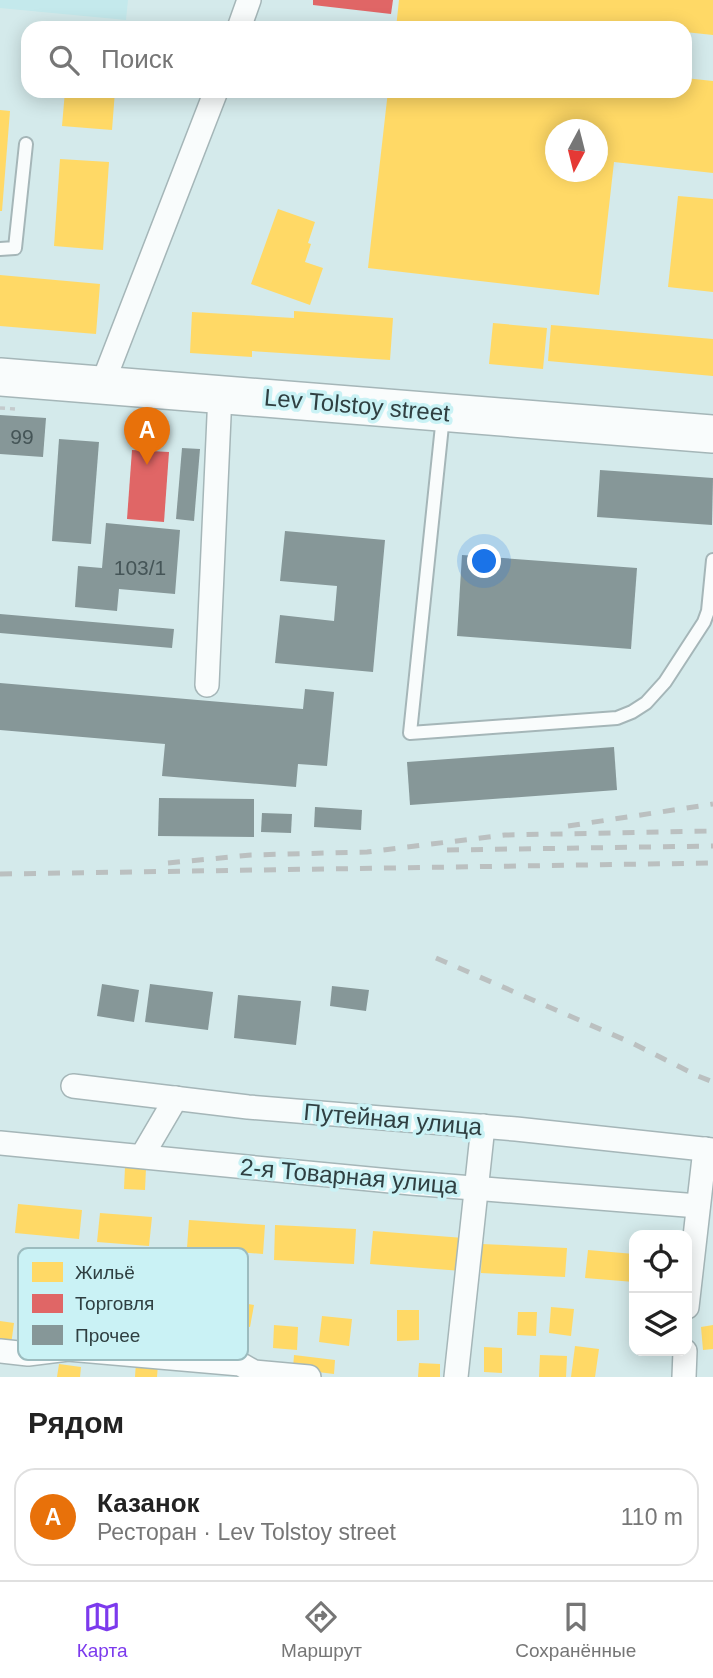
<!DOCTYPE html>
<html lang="ru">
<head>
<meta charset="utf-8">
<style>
	:root { --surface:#fff; --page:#f6f6f6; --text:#222; --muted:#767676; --line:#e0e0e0; --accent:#7c3aed }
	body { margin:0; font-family:Arial,sans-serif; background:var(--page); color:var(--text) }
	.controls { position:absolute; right:21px; bottom:21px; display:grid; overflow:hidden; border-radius:14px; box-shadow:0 4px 18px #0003 }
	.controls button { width:63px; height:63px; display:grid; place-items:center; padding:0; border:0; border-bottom:2px solid var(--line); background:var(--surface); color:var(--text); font:35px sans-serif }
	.compass { position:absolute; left:545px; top:119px; width:63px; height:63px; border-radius:50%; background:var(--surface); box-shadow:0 4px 18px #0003; rotate:187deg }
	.you { position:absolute; left:485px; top:562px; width:24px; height:24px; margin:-18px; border:5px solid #fff; border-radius:50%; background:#1a73e8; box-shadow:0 0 0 10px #1a73e833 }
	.badge { display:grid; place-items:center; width:46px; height:46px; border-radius:50%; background:var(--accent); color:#fff; font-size:23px; font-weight:700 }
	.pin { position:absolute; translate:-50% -58px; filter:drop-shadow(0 2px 4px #0008) }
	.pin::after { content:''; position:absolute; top:37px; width:24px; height:21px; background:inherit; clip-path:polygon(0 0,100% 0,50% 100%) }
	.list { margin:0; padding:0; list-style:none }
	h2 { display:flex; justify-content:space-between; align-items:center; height:91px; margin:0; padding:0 28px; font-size:30px }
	h2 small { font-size:23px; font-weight:400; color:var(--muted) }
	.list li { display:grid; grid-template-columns:46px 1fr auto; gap:21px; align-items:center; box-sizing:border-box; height:98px; margin:0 14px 14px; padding:0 14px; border:2px solid var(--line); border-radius:21px }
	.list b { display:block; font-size:26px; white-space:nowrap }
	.list p { margin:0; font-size:23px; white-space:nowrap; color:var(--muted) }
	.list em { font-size:23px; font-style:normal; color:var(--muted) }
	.icon { flex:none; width:38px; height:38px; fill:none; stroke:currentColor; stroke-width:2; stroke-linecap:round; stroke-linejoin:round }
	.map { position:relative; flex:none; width:713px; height:1377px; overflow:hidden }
	.search { position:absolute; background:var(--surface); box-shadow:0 4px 18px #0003; left:21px; right:21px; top:21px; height:77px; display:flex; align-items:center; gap:18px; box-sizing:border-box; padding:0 24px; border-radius:21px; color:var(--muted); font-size:26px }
	.sheet { height:203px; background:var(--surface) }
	nav { display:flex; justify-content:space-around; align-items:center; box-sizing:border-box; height:98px; border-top:2px solid var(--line); background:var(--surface); font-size:19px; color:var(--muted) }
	nav a { display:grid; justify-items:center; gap:4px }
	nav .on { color:var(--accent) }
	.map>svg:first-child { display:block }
	.built { fill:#c4e9ec }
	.homes { fill:#ffd966; fill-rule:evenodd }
	.shops { fill:#e06666 }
	.building { fill:#869798 }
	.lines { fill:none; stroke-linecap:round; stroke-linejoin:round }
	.lane-casing { stroke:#a5b6b8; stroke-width:16 }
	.street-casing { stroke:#a5b6b8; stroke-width:26 }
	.primary-casing { stroke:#a5b6b8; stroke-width:40 }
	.path { stroke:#c4cacc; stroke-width:3.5; stroke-dasharray:5 5; stroke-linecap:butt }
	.lane { stroke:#f9fcfc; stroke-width:12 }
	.street { stroke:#f9fcfc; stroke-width:23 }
	.primary { stroke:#f9fcfc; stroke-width:37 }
	.rail { stroke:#bbc0c0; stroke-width:5; stroke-dasharray:12 12; stroke-linecap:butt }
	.labels { text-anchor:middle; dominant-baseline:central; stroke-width:7; stroke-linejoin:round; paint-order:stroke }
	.number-label { font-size:21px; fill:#455557 }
	.street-label { font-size:24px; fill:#2f3f41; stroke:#caf2f5 }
	.key { fill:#caf2f5; stroke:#9cbcbf; stroke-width:2 }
	.key-label { font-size:19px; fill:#2f3f41 }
</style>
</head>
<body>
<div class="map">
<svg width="713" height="1377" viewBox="0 0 713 1377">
	<rect width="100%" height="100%" fill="#d4eaeb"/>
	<!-- built -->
	<polygon class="built" points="0,0 128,0 126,20 0,8"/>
	<!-- homes -->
	<g class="homes">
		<polygon points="399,0 713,0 713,35 685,32 685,28 396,28"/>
		<path d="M685 78 713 81V173L614 162 599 295 368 268 388 91H685ZM556 130H598V172H556Z"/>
		<polygon points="65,91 115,91 112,130 62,126"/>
		<polygon points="0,110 10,111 2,211 0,211"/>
		<polygon points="60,159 109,162 103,250 54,246"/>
		<polygon points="678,196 713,199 713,292 668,287"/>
		<polygon points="278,209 315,222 308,243 311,244 305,262 323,268 310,305 251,284"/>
		<polygon points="0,275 100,284 96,334 0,326"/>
		<polygon points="294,311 393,318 390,360 252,351 252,357 190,353 192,312 294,318"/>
		<polygon points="493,323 547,328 543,369 489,364"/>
		<polygon points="551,325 713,339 713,376 548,361"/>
		<polygon points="125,1167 146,1168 145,1190 124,1189"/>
		<polygon points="18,1204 82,1210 79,1239 15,1233"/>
		<polygon points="100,1213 152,1217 149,1246 97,1242"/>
		<polygon points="189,1220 265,1225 263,1254 187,1248"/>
		<polygon points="275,1225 356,1229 354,1264 274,1260"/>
		<polygon points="373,1231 464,1238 462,1271 370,1264"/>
		<polygon points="482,1244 567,1248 565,1277 481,1273"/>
		<polygon points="588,1250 634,1254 634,1282 585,1278"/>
		<polygon points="231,1301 254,1305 250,1327 227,1323"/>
		<polygon points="551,1307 574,1309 571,1336 549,1333"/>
		<polygon points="397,1310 419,1310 419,1340 397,1341"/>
		<polygon points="518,1312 537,1312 536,1336 517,1335"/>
		<polygon points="322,1316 352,1319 349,1346 319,1342"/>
		<polygon points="0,1321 14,1323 11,1345 0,1344"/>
		<polygon points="274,1325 298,1327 297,1350 273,1348"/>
		<polygon points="713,1325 713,1349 703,1350 701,1327"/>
		<polygon points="575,1346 599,1349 595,1377 571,1377"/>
		<polygon points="484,1347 502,1348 502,1373 484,1372"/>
		<polygon points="294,1355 335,1360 334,1374 293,1369"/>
		<polygon points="540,1355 567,1356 566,1377 539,1377"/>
		<polygon points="136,1362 158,1364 157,1377 135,1377"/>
		<polygon points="419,1363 440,1364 440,1377 418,1377"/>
		<polygon points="59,1364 81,1367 80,1377 57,1377"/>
	</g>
	<!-- shops -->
	<g class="shops">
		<polygon points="313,0 393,0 391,14 313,5"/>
		<polygon points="132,450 169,452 164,522 127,519"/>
	</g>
	<!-- building -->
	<g class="building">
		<polygon points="0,415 46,418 43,457 0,454"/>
		<polygon points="59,439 99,442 91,544 52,541"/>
		<polygon points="182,448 200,449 194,521 176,519"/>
		<polygon points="600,470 713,478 712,525 597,517"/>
		<polygon points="106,523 180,530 175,594 119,589 117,611 75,607 78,566 102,568"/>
		<polygon points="285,531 385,540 373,672 275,663 280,615 334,621 337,586 280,581"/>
		<polygon points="462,555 637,568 631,649 457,636"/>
		<polygon points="0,614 174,629 172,648 0,633"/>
		<polygon points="0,683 303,709 305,689 334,692 327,766 298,764 296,787 162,776 165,744 0,730"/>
		<polygon points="614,747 617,790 410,805 407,762"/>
		<polygon points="159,798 254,799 254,837 158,836"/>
		<polygon points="315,807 362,810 361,830 314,827"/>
		<polygon points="262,813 292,814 291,833 261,832"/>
		<polygon points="102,984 139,990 134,1022 97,1016"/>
		<polygon points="150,984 213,992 208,1030 145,1022"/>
		<polygon points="332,986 369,990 366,1011 330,1006"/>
		<polygon points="238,995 301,1001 296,1045 234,1038"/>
	</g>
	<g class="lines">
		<defs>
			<g id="lane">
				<polyline points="0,249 15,248 26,144"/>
				<polyline points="443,416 410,733 617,718 632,712 646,703 665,682 704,622 708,611 713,560"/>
			</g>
			<g id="street">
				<polyline points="239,28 249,0"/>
				<polyline points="102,385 216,91"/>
				<polyline points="207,685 220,394"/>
				<polyline points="73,1086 248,1107 516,1129 713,1150"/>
				<polyline points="0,1143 411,1183 698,1206"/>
				<polyline points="142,1156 176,1098"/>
				<polyline points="687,1307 705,1149"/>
				<polyline points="0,1351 28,1354 68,1349 240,1364 254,1372 309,1377"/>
				<polyline points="456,1377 483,1126"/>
				<polyline points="684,1377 685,1351"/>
			</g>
			<polyline id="primary" points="0,377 713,434"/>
		</defs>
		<!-- lane casing -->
		<use href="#lane" class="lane-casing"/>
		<!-- street casing -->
		<use href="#street" class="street-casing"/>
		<!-- primary casing -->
		<use href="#primary" class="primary-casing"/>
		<!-- path -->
		<polyline class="path" points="0,408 16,409"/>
		<!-- lane -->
		<use href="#lane" class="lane"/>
		<!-- street -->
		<use href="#street" class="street"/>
		<!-- primary -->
		<use href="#primary" class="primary"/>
		<!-- rail -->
		<g class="rail">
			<polyline points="568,826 713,804"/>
			<polyline points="447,850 713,846"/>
			<polyline points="168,863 251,855 367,852 505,835 713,831"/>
			<polyline points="0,874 713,863"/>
			<polyline points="436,958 632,1043 698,1076 713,1082"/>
		</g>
	</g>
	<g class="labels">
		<!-- number labels -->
		<g class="number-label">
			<text x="22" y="436">99</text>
			<text x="140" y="567">103/1</text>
		</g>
		<!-- street labels -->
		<g class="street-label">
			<text transform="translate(357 405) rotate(5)">Lev Tolstoy street</text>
			<text transform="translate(393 1119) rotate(5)">Путейная улица</text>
			<text transform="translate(349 1176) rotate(5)">2-я Товарная улица</text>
		</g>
	</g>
	<!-- legend -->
	<rect x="18" y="1248" width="230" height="112" rx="10" class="key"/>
	<rect x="32" y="1262" width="31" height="20" fill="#ffd966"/>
	<rect x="32" y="1294" width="31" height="19" fill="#e06666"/>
	<rect x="32" y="1325" width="31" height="20" fill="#869798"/>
	<g class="key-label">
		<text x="75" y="1279">Жильё</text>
		<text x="75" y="1310">Торговля</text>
		<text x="75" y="1342">Прочее</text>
	</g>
</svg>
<div class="controls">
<button><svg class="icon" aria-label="locate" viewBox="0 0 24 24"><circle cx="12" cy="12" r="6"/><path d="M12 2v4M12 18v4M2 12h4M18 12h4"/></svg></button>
<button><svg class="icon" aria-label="layers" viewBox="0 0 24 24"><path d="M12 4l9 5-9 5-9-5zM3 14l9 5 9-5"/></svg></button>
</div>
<svg class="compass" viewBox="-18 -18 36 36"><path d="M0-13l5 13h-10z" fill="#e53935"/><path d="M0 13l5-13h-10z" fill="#767676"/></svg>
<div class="you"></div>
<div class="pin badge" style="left:147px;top:465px;background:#e8710a">A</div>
<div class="search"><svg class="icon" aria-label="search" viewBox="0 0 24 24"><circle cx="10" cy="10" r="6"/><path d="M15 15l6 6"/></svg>Поиск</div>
</div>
<section class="sheet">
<h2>Рядом<small></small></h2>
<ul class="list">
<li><span class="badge" style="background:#e8710a">A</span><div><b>Казанок</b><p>Ресторан · Lev Tolstoy street</p></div><em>110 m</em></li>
</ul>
</section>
<nav>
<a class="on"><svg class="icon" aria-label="map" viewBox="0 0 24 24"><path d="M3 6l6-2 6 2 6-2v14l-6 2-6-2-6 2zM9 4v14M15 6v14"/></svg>Карта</a>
<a><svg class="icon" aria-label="directions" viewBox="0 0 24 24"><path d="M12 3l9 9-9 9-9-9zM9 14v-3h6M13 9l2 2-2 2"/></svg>Маршрут</a>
<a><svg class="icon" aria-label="saved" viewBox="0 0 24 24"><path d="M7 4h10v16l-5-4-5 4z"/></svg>Сохранённые</a>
</nav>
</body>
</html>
